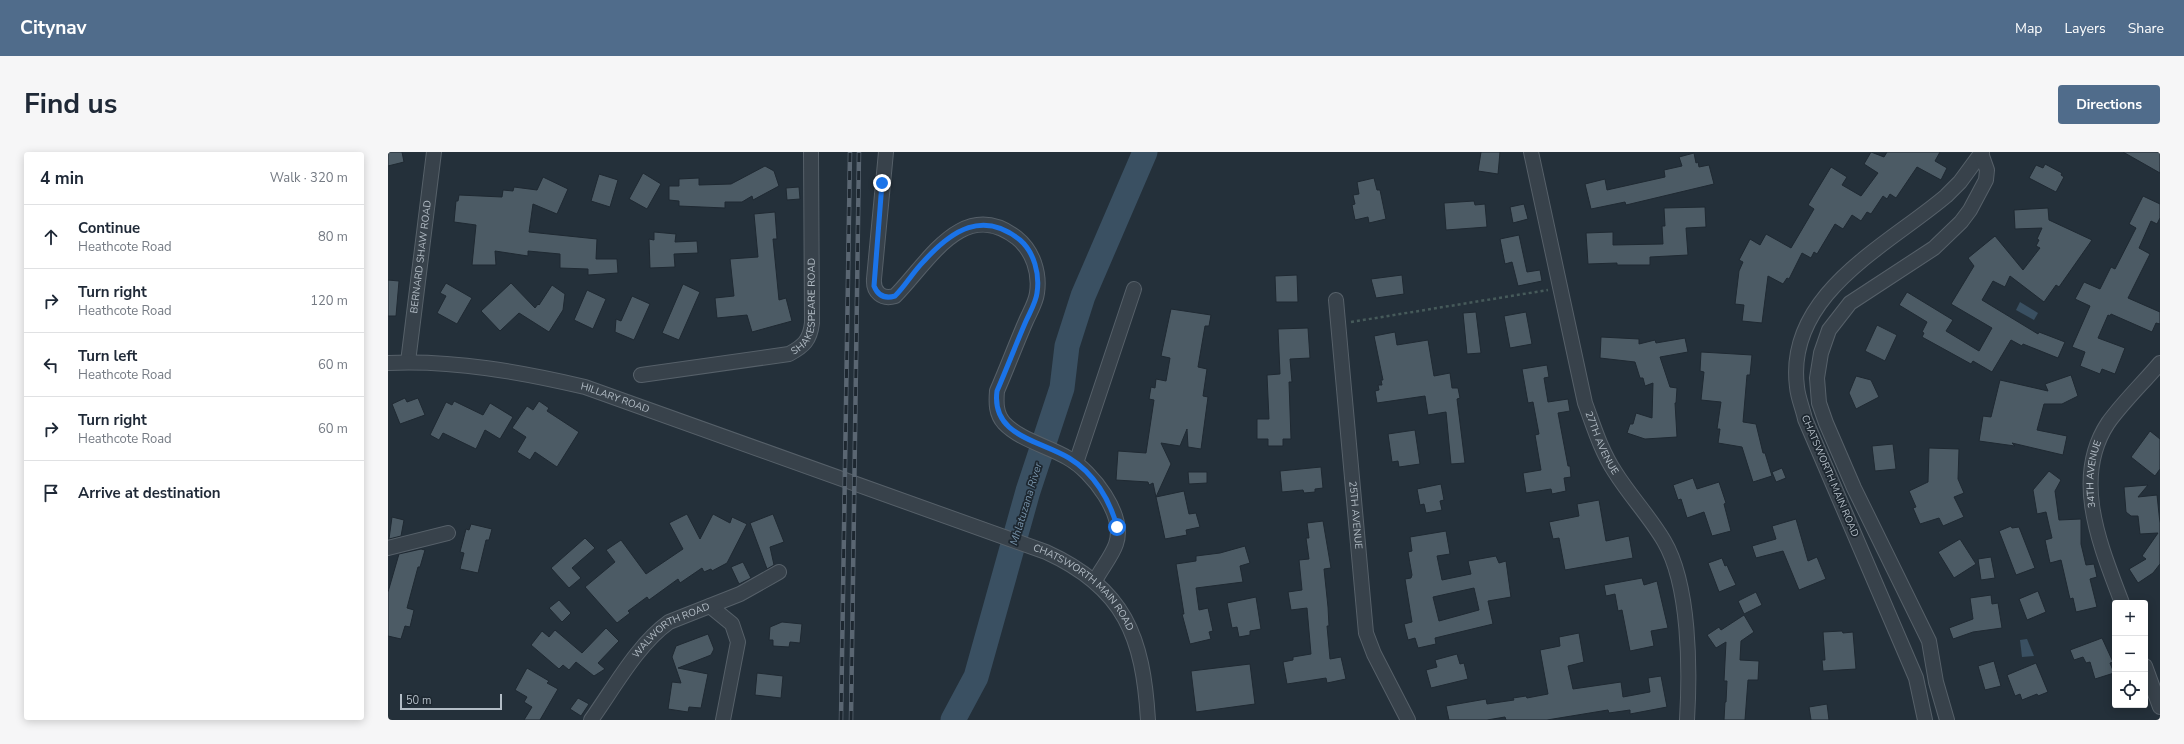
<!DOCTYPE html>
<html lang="en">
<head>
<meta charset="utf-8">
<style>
	:root { --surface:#fff; --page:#f6f6f7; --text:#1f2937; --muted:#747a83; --line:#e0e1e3; --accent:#506c8b }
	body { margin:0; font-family:"Nunito Sans",sans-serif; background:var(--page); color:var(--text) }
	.controls { position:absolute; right:12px; bottom:12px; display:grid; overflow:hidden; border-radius:4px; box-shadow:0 2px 10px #0003 }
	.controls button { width:36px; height:36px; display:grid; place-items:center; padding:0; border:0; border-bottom:1px solid var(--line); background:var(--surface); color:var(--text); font:20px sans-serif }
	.scale { position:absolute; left:12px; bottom:10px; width:102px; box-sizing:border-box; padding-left:4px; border:2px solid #b3bdc6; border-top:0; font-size:11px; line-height:14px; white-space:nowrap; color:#b3bdc6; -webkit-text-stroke:3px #1d2730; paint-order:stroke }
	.stop { position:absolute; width:12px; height:12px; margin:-9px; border:3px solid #1a73e8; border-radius:50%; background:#fff }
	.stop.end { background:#1a73e8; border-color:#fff; box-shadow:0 1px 4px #0008 }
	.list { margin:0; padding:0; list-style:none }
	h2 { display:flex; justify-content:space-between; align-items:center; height:52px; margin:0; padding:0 16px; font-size:17px }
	h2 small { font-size:13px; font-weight:400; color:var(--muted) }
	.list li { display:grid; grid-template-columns:26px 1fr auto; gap:12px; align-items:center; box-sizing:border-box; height:64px; padding:0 16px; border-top:1px solid var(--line) }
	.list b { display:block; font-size:15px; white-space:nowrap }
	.list p { margin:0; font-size:13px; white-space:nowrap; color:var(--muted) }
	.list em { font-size:13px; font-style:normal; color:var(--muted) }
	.icon { flex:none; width:22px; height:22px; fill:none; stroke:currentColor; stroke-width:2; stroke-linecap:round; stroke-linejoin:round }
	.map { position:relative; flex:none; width:1772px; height:568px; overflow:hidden; border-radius:4px }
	header { display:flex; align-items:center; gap:24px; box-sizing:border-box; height:56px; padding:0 20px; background:var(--accent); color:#fff }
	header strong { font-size:19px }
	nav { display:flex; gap:22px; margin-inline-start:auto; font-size:14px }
	.intro { display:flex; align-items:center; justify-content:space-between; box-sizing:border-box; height:96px; padding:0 24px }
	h1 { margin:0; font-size:28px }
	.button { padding:10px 18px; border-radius:4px; background:var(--accent); color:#fff; font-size:14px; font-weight:700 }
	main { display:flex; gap:24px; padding:0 24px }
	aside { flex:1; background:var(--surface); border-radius:4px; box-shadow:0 2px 10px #0003 }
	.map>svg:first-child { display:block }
	.water { fill:#3a5062 }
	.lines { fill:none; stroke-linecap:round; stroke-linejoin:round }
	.river { stroke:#3a5062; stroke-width:25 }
	.building { fill:#4c5b65; stroke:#1f2932; fill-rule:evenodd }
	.minor-casing { stroke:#566069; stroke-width:16 }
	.path { stroke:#465a5a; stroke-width:2.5; stroke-dasharray:3 3; stroke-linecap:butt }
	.minor { stroke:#38424b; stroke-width:14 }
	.rail-casing { stroke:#5a6672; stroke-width:4.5 }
	.rail { stroke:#1d2730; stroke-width:3; stroke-dasharray:9; stroke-linecap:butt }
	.route { stroke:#1a73e8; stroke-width:5 }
	.labels { text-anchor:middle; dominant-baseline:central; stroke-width:3.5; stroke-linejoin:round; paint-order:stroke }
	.street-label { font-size:10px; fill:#b3bdc6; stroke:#1d2730 }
	.water-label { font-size:11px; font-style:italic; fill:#7591a8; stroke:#1d2730 }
</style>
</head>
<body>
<header>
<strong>Citynav</strong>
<nav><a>Map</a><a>Layers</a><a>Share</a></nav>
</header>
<div class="intro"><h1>Find us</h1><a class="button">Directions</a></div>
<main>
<aside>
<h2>4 min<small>Walk · 320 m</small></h2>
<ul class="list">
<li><svg class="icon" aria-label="ahead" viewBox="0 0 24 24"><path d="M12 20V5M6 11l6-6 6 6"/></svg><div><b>Continue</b><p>Heathcote Road</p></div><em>80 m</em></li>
<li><svg class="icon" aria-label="right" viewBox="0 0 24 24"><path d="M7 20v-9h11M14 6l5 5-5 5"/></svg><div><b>Turn right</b><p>Heathcote Road</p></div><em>120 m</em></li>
<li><svg class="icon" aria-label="left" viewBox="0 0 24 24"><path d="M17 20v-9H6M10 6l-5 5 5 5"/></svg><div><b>Turn left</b><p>Heathcote Road</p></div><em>60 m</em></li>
<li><svg class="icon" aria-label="right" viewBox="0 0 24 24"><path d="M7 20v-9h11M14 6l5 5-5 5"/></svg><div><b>Turn right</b><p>Heathcote Road</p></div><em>60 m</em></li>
<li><svg class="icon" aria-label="arrive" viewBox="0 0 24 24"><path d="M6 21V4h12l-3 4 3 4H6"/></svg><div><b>Arrive at destination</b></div></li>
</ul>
</aside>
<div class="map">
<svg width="1772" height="568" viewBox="0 0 1772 568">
	<rect width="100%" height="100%" fill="#24303a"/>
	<!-- water -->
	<g class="water">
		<polygon points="1632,150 1650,161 1646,168 1628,158"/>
		<polygon points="1639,487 1646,504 1634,505 1632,488"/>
	</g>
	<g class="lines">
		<!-- river -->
		<polyline class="river" points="565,568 588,525 640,339 674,236 679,194 695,144 757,0"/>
	</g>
	<!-- building -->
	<g class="building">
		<polygon points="0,0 14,0 16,10 0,14"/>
		<polygon points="1093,0 1112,0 1110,22 1090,19"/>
		<polygon points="1483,0 1496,5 1499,0 1552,0 1547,9 1559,16 1553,28 1529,15 1508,46 1502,42 1499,47 1495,44 1483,62 1479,60 1473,69 1464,63 1455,77 1447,72 1429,102 1426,100 1423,106 1414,101 1401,127 1399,126 1395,132 1380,124 1374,171 1354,169 1356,153 1347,152 1351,119 1355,110 1351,108 1362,87 1372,93 1378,82 1403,96 1426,57 1420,53 1443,15 1459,25 1454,33 1473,44 1490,21 1476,12"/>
		<polygon points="1735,0 1772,0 1772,21"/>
		<polygon points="1306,1 1308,11 1310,10 1311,15 1321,13 1326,32 1238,53 1237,50 1203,57 1197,32 1217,27 1219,38 1277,25 1276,18 1294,14 1291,5"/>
		<polygon points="1657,12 1674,21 1673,23 1676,25 1668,40 1641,26 1648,13 1655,16"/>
		<polygon points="377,14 386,19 391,34 365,48 364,44 354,50 337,50 337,56 291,54 291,49 281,48 281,34 291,34 291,27 311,26 311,33 343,32"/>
		<polygon points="255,21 273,32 259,57 241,47"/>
		<polygon points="211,22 230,28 222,55 203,49"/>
		<polygon points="155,25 180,37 169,62 145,52 141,80 209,87 208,107 229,107 230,121 200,123 200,117 172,116 172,102 140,99 140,104 107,99 108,113 84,113 88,73 66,70 68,49 70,49 71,43 114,45 115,38 125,39 126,35 149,38"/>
		<polygon points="986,26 989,38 992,38 998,67 981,71 980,65 967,68 964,53 967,52 965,43 971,42 969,30"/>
		<polygon points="411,35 412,47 399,48 398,36"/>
		<polygon points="1755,44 1772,52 1772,66 1769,72 1763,69 1751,96 1762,102 1740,146 1772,160 1772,172 1768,171 1764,180 1723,162 1722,164 1720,163 1710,186 1737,196 1727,222 1714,217 1712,222 1692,214 1697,200 1684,195 1702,154 1687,147 1696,130 1712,137 1723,115 1727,117 1748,76 1741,72"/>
		<polygon points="1086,49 1087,53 1097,52 1099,75 1058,78 1056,51"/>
		<polygon points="1136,52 1140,67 1125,71 1122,55"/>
		<polygon points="1317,55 1318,75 1298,76 1300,103 1262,105 1262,113 1229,113 1229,111 1200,112 1198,81 1225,80 1225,93 1275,92 1274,74 1277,74 1276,56"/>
		<polygon points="1660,56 1661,68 1704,88 1671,135 1668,133 1656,150 1622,124 1617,135 1605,129 1594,148 1650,182 1651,180 1677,190 1670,206 1635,192 1634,194 1623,188 1604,220 1585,209 1583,212 1534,185 1536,181 1534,180 1539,170 1511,153 1519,140 1565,168 1558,179 1591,199 1604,176 1563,152 1586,114 1580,106 1607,84 1635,118 1652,96 1648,94 1651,88 1649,87 1654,76 1627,77 1626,58"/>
		<polygon points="387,60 389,87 385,87 391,148 398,146 404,169 364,180 359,163 329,166 327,146 346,144 342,107 370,105 366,62"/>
		<polygon points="266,80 288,82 287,90 309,89 310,101 286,102 287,115 262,116 261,87 266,88"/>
		<polygon points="1131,83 1139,120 1152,118 1154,129 1130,134 1124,110 1117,112 1112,87"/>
		<polygon points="909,123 910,150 888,150 887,124"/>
		<polygon points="1014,123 1016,142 988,146 983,127"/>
		<polygon points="0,128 11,129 8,164 0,164"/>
		<polygon points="58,131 84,146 69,172 49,161 58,144 52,141"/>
		<polygon points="123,131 147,156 150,152 151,153 164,133 177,142 175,158 161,180 131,161 112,179 93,159"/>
		<polygon points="295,132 312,140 291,188 274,181"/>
		<polygon points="199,138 218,147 205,177 186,168"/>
		<polygon points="244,144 262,152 246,188 227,180 228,167 233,169"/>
		<polygon points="783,157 823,163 821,174 817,174 810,215 819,217 815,244 820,245 813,297 800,295 799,277 792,294 773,291 783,312 768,345 796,339 801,362 808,361 812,375 798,378 799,383 777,387 765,331 761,333 760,330 728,328 730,299 758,301 766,248 761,247 763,235 767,236 768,227 778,229 782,206 773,204"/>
		<polygon points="1088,160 1093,201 1079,202 1075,161"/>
		<polygon points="1138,160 1144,192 1122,196 1116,164"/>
		<polygon points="1489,173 1509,183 1497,209 1477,199"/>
		<polygon points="920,176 922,206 902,207 904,230 901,230 903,287 895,287 895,294 880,294 880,287 869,287 869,267 881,267 879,223 892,222 890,177"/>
		<polygon points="1007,180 1009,193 1040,188 1046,224 1062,221 1064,236 1070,236 1072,246 1069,247 1077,311 1063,312 1058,260 1040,263 1037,244 989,251 987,239 991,238 990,233 994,233 993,228 995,228 986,184"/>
		<polygon points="1213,185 1251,187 1251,192 1267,188 1268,191 1297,186 1300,200 1272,205 1282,235 1289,236 1288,251 1287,251 1289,285 1257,287 1239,281 1242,272 1245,272 1248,261 1264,266 1265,231 1257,234 1255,226 1252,226 1247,210 1212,206"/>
		<polygon points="1313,200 1364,203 1362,223 1359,223 1355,270 1368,272 1375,301 1377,301 1384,324 1365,330 1354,295 1330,291 1332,277 1329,277 1333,250 1313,248 1316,220 1312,219"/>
		<polygon points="1159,213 1161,225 1156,226 1160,250 1180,247 1182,259 1170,261 1180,314 1182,314 1183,325 1176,326 1178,339 1164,342 1163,337 1138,341 1135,321 1153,318 1147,283 1151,282 1145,250 1140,251 1134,217"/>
		<polygon points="1683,223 1690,244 1674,252 1656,252 1649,278 1679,284 1675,303 1624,291 1627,294 1591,289 1595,264 1603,265 1612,228 1660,239 1657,232"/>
		<polygon points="1468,224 1483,228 1491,245 1468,257 1461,241"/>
		<polygon points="17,246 19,250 30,246 37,263 12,272 4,252"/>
		<polygon points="66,249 95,263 102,251 125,265 112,287 97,278 88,297 55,281 51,288 42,283 58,250 64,253"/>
		<polygon points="151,249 161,256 159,259 191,280 169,315 147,300 142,308 129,300 138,285 124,276 139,254 145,258"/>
		<polygon points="1027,278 1032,312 1011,315 1010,309 1004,310 1000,282"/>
		<polygon points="1762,279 1772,287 1772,317 1767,324 1743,305"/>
		<polygon points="1505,292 1508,317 1487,319 1484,294"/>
		<polygon points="1541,296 1571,297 1570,327 1576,341 1566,345 1576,365 1555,374 1551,366 1532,372 1525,356 1528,355 1521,339 1540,330"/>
		<polygon points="933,315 935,336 927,337 927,340 916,341 915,338 894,340 892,319"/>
		<polygon points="1394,316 1398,326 1388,330 1384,320"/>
		<polygon points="1661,319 1673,328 1667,339 1671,368 1693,367 1693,392 1698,413 1706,412 1709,425 1702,427 1709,455 1688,460 1685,446 1682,447 1673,408 1662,411 1657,388 1664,386 1658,360 1649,362 1645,338"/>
		<polygon points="800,320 819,320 819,331 801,332"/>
		<polygon points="1305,326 1309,337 1331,330 1338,351 1336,352 1343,379 1324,384 1316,360 1299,366 1293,347 1290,348 1285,333"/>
		<polygon points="1053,332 1056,348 1052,349 1054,358 1038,361 1036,352 1032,353 1029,337"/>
		<polygon points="1760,333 1750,345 1769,343 1772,371 1772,412 1765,421 1750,431 1741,417 1758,407 1754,404 1770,381 1752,382 1750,364 1743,364 1738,360 1736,335"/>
		<polygon points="1211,348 1218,389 1241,384 1245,406 1177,418 1171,386 1165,387 1161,370 1191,364 1189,352"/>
		<polygon points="299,362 312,387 325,362 342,371 344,365 359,372 339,411 324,419 323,417 316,420 314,416 292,431 290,427 261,448 259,445 240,459 242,461 229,471 197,435 227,410 218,398 233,388 258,422 295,397 281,371"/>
		<polygon points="385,362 396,390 382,395 386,413 379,417 362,371"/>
		<polygon points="4,365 16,368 13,384 1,387"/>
		<polygon points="1408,367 1420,409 1429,405 1438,427 1411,438 1395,399 1368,406 1364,394 1388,387 1384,374"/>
		<polygon points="935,369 943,416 936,417 940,455 941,474 939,474 942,507 953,505 958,527 939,531 938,526 899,532 895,510 905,508 905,505 923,502 919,456 903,458 900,440 914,438 911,408 921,407 918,386 921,386 919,371"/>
		<polygon points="83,372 104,377 101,388 98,388 90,421 72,417 76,401 72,400 78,377 81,378"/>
		<polygon points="1623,374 1624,376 1631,375 1647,416 1628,423 1611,379"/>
		<path d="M1058 379 1062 402 1049 404 1054 428 1083 422 1080 409 1108 404 1111 411 1118 409 1123 445 1100 449 1105 472 1047 486 1048 492 1030 496 1027 486 1020 488 1016 472 1024 470 1017 427 1023 426 1024 423 1020 400 1024 399 1022 385ZM1086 436 1091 458 1051 469 1045 445Z"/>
		<polygon points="197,386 207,396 184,416 193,426 181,436 163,416"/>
		<polygon points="1572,387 1588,412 1566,426 1550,400"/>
		<polygon points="857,394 862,411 852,414 855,430 808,436 811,458 820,456 825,479 821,480 823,487 802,492 794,462 796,462 788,412 808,409 808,404 832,401"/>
		<polygon points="33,397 37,398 32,415 30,415 19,456 26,458 22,475 17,474 13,487 0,484 0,440 11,402"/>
		<polygon points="1603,405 1607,426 1593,428 1590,407"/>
		<polygon points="1334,406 1337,414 1339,413 1341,418 1348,433 1331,440 1320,411"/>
		<polygon points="355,410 363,426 351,432 343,415"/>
		<polygon points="1254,426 1256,433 1269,429 1280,476 1263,479 1266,494 1242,499 1234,458 1230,459 1227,442 1218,444 1216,433"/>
		<polygon points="1650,439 1658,460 1639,468 1631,447"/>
		<polygon points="1368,440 1374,453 1356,462 1350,449"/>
		<polygon points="1603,443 1604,452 1610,451 1614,476 1585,480 1565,487 1561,476 1585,467 1582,446"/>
		<polygon points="868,445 873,477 862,479 862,483 851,485 849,475 844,476 839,451"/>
		<polygon points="171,448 183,461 174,470 161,456"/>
		<polygon points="1356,463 1366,480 1353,489 1352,508 1371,509 1370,528 1360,528 1357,568 1336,568 1337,550 1338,550 1339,529 1336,529 1338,490 1328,496 1319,483 1331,475 1333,478"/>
		<polygon points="394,470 414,472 412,491 402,490 401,495 385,494 385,488 381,488 382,475"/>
		<polygon points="218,476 231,489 210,511 217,517 206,524 188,510 181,518 175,513 171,517 143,493 154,479 161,485 167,478 194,501"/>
		<polygon points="1454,479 1455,481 1465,480 1468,517 1435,519 1434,508 1437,508 1435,480"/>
		<polygon points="1191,481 1196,510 1180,514 1185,537 1233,530 1235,545 1262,540 1260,526 1273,524 1279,555 1242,562 1242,558 1221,561 1220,558 1159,568 1118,568 1117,565 1099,568 1061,568 1058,554 1098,547 1099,552 1126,548 1125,546 1138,544 1139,546 1160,542 1152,498 1172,494 1171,485"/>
		<polygon points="320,482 326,497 323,503 290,516 320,522 313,556 301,555 300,560 280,557 284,530 293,531 284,505 288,494"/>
		<polygon points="1714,486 1725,510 1722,511 1726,521 1707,527 1702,510 1698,511 1695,505 1686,508 1682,498"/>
		<polygon points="1069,502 1072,512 1076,511 1080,527 1043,536 1038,518 1049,515 1047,508"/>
		<polygon points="1606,509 1613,534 1597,538 1590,514"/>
		<polygon points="1648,511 1660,540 1650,544 1649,542 1634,548 1632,542 1627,544 1619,523"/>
		<polygon points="862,512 867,552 808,560 803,519"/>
		<polygon points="139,516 161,529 159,531 170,537 152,568 136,568 144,555 136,550 139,545 127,538"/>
		<polygon points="369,521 395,524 393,546 367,543"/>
		<polygon points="190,546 201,552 193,564 182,557"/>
		<polygon points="1439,552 1441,568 1423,568 1421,555"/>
	</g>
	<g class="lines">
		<defs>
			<g id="minor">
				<path d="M498 0 486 127C485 140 494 148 507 144 540 111 575 44 629 86 645 99 652 121 649 141 648 150 642 160 638 169 628 192 619 216 609 239 608 251 608 262 616 271 632 288 660 294 680 306 704 319 738 363 728 392 724 404 713 417 707 429"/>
				<path id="s1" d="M1143 0 1197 251C1206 275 1213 299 1227 320 1242 344 1262 365 1276 389 1302 433 1302 518 1299 568"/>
				<path id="s2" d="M948 148 978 481 986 502 1020 568"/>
				<path id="s3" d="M20 210 46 0"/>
				<path id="s4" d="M0 211C66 208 133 220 197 235L658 400C737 436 755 485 760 568"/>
				<path id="s5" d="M253 223 401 202C416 194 422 188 424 171L423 0"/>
				<polyline points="688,311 746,137"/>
				<polyline points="0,396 60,381"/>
				<path id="s6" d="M1734 451C1713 395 1683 327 1720 271 1735 250 1755 231 1772 211"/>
				<polyline points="322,454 344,472 350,490 335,568"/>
				<polyline points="1757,514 1772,555"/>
				<path id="s7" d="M203 568C226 536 249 493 281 470L352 442 391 420"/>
				<path d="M1537 568 1528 526 1417 267C1415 257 1410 246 1409 235 1397 142 1499 94 1558 44L1572 30 1594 0"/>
				<polyline points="1559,568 1548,530 1541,489 1466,336 1438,271 1431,251 1429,226 1433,201 1441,178 1462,151 1546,96 1573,70 1582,58 1598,28 1599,18 1593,1"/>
			</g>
		</defs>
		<!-- minor casing -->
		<use href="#minor" class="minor-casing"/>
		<!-- path -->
		<polyline class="path" points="963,170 1160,138"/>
		<!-- minor -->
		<use href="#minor" class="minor"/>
		<defs>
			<g id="rail">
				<polyline points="453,568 462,0"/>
				<polyline points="463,568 471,0"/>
			</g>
		</defs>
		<!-- rail casing -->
		<use href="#rail" class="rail-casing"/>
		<!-- rail -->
		<use href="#rail" class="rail"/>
	</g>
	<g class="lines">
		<!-- route -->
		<path class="route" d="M494 31 486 134C490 144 497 147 507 144 518 133 525 120 536 109 564 78 595 58 632 88 646 100 652 122 649 141 648 150 642 160 638 169 628 192 619 216 609 239 603 284 651 288 681 306 706 321 722 348 729 375"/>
	</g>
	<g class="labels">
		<!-- street labels -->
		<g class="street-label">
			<text stroke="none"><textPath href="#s3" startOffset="106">BERNARD SHAW ROAD</textPath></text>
			<text stroke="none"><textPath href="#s5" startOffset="204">SHAKESPEARE ROAD</textPath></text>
			<text stroke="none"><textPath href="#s4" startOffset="231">HILLARY ROAD</textPath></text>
			<text stroke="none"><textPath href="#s1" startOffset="300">27TH AVENUE</textPath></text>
			<text stroke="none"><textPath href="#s6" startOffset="134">34TH AVENUE</textPath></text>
			<text transform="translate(1442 324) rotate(67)">CHATSWORTH MAIN ROAD</text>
			<text stroke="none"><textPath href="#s2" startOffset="216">25TH AVENUE</textPath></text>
			<text stroke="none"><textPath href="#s4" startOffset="741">CHATSWORTH MAIN ROAD</textPath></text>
			<text stroke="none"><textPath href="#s7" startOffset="123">WALWORTH ROAD</textPath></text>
		</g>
		<!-- water labels -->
		<g class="water-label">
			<text transform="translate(638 352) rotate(-73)">Mhlatuzana River</text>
		</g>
	</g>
</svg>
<div class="controls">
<button>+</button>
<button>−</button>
<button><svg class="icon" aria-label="locate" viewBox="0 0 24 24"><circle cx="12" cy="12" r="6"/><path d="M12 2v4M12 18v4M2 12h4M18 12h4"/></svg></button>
</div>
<div class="scale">50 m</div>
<div class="stop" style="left:729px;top:375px"></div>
<div class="stop end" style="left:494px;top:31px"></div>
</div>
</main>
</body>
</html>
